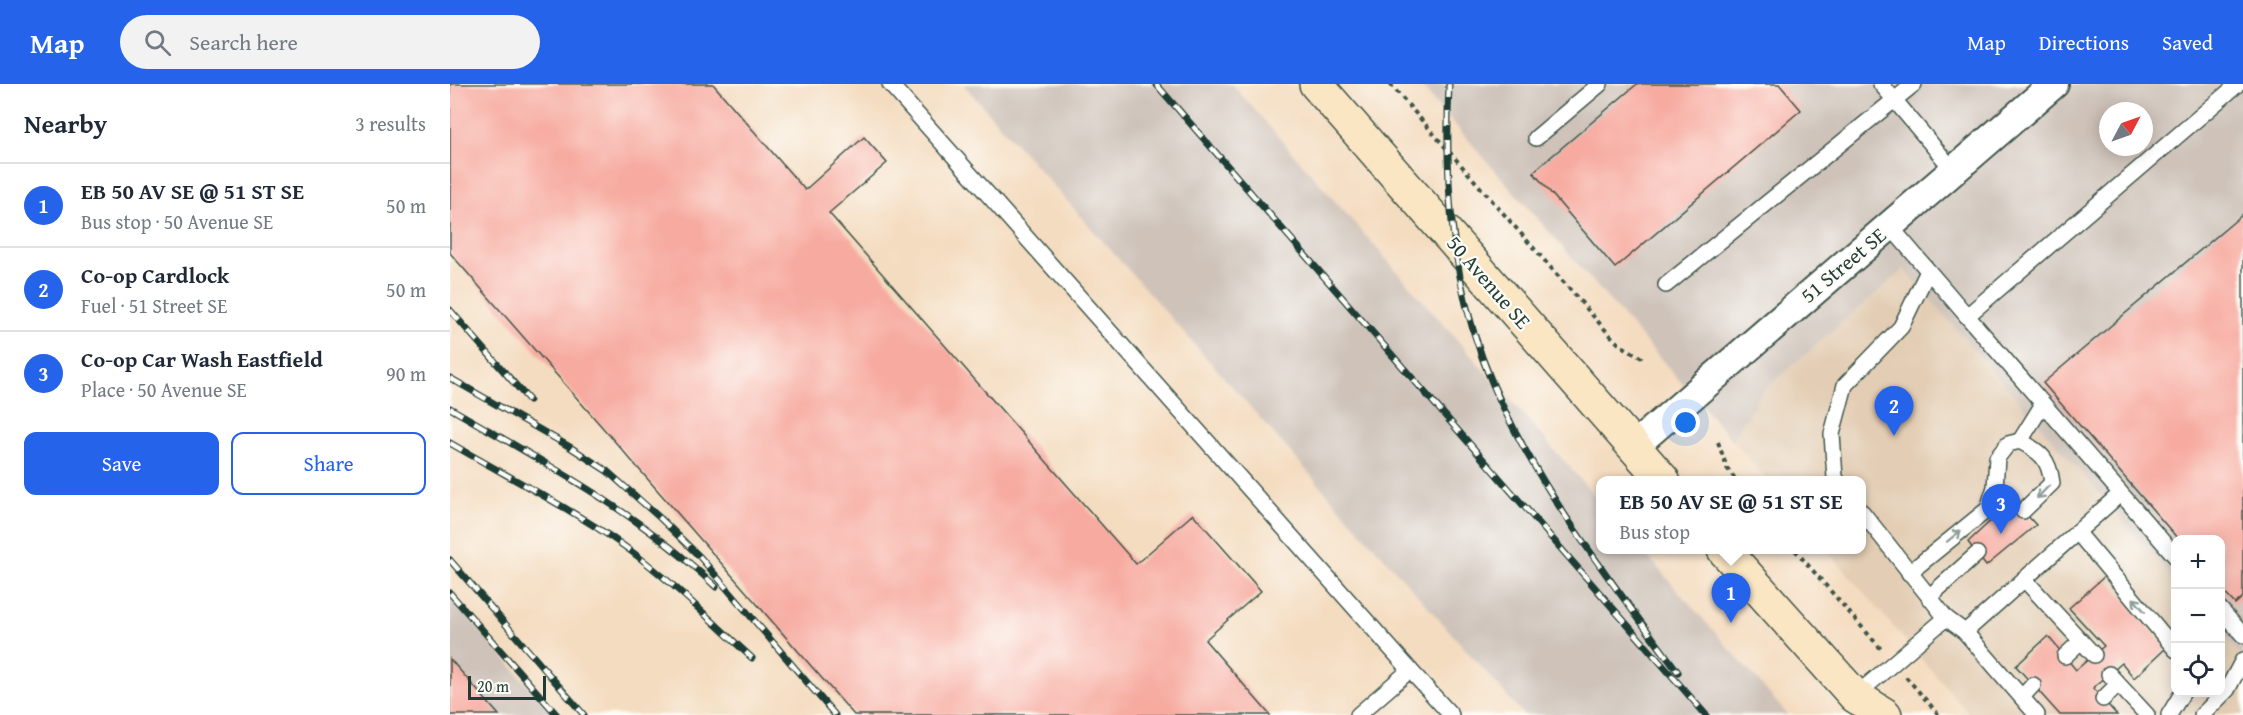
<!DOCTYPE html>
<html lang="en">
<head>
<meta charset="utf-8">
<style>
	:root { --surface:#fff; --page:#f2f2f3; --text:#1f2937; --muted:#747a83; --line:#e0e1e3; --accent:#2563eb }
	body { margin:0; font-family:"Gentium Book Plus",serif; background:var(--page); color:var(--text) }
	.controls { position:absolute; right:18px; bottom:18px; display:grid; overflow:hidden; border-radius:12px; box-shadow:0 3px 15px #0003 }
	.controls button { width:54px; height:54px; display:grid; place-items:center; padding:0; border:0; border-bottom:2px solid var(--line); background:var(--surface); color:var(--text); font:30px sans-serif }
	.compass { position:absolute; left:1649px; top:18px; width:54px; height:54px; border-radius:50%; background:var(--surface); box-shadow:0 3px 15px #0003; rotate:49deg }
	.scale { position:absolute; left:18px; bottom:15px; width:78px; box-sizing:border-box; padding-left:6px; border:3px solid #1f3d34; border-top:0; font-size:16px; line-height:21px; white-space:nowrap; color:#1f3d34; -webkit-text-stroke:4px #fdfcf7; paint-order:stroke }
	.you { position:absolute; left:1236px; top:339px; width:21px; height:21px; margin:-15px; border:4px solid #fff; border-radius:50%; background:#1a73e8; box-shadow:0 0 0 9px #1a73e833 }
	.badge { display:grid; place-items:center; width:39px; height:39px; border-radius:50%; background:var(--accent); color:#fff; font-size:20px; font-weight:700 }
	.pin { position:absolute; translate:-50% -50px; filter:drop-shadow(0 2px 3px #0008) }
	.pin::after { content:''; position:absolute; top:32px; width:21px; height:18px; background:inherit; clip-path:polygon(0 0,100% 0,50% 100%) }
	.popup { position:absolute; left:1146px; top:392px; width:270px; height:78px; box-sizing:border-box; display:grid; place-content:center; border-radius:12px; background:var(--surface); filter:drop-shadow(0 2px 4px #0005); font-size:20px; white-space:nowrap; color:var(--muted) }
	.popup b { font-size:22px; color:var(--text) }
	.popup::after { content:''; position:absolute; left:50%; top:100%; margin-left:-12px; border:12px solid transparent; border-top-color:var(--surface) }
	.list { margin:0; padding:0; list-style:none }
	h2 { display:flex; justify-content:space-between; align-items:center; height:78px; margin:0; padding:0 24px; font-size:26px }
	h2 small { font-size:20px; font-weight:400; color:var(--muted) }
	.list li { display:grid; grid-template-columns:39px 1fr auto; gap:18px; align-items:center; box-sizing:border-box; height:84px; padding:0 24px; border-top:2px solid var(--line) }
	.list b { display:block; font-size:22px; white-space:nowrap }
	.list p { margin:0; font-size:20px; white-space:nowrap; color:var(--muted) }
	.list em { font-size:20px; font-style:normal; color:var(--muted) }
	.actions { display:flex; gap:12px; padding:18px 24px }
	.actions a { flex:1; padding:14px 0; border:2px solid var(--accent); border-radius:12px; text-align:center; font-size:21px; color:var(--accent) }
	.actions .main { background:var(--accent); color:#fff }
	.icon { flex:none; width:33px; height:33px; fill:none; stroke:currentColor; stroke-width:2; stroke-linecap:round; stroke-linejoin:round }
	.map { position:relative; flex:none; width:1793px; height:631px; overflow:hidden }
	header { display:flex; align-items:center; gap:36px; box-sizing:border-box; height:84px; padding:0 30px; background:var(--accent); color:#fff }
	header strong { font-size:28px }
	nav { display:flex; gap:33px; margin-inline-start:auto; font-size:21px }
	.search { width:420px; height:54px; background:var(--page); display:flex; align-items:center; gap:15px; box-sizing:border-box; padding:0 21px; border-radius:33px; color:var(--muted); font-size:22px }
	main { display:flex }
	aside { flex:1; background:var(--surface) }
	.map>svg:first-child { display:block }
	.built { fill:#e3cdb4 }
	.industrial { fill:#cec2b9; fill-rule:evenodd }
	.building { fill:#f7aba0 }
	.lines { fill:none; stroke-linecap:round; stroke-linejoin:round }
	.lane-casing { stroke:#3f5549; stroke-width:18 }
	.street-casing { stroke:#3f5549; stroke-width:32 }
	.secondary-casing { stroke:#3f5549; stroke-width:36 }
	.path { stroke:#3f5549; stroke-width:4; stroke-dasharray:4.5 4.5; stroke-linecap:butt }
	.lane { stroke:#fff; stroke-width:15 }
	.street { stroke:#fff; stroke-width:28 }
	.secondary { stroke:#fbe6c4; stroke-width:33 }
	.rail-casing { stroke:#1f3d34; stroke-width:7 }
	.rail { stroke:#fdfcf7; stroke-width:4.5; stroke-dasharray:14; stroke-linecap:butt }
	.oneway { stroke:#8f9e9a }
	.labels { text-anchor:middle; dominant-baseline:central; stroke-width:4.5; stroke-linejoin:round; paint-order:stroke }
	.street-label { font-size:21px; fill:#1f3d34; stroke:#fdfcf7 }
</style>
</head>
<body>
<header>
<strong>Map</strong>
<div class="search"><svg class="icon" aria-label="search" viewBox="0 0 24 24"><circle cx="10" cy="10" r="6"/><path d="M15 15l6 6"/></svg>Search here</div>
<nav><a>Map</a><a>Directions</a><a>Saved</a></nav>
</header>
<main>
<aside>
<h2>Nearby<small>3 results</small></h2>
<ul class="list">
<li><span class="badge">1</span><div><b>EB 50 AV SE @ 51 ST SE</b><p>Bus stop · 50 Avenue SE</p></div><em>50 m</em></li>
<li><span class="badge">2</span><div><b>Co-op Cardlock</b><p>Fuel · 51 Street SE</p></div><em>50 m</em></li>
<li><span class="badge">3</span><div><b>Co-op Car Wash Eastfield</b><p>Place · 50 Avenue SE</p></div><em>90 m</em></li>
</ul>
<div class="actions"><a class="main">Save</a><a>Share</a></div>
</aside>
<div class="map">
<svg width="1793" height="631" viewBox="0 0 1793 631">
	<rect width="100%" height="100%" fill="#fdfcf7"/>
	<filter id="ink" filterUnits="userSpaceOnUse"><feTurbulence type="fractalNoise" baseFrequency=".0167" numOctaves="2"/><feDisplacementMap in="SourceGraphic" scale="12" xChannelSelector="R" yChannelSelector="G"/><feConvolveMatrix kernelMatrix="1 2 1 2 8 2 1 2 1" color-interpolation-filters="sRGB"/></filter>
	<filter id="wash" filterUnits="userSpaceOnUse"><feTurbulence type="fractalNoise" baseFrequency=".008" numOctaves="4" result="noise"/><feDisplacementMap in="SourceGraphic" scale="24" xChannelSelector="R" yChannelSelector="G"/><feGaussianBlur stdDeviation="1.35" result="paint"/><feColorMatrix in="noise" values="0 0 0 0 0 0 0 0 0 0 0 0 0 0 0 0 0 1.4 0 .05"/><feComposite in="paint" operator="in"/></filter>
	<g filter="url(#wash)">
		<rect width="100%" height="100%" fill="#f4dcc0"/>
		<!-- built -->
		<polygon class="built" points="1454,185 1725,497 1726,608 1770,608 1771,548 1793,574 1793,631 1520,631 1377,466 1412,466 1412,396 1317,396 1282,356 1312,308"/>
		<!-- industrial -->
		<g class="industrial">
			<polygon points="513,0 782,0 1150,418 1150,466 1192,466 1338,631 1074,631"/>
			<path d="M969 0H1793V574L1771 548 1770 456H1726L1725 497 1454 185 1312 308 1282 356ZM1658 27H1694V63H1658Z"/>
			<polygon points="0,512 104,631 0,631"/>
		</g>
		<g id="blocks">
			<!-- building -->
			<g class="building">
				<polygon points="0,0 263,0 355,106 414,53 437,79 379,129 686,480 743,430 811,507 755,556 820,631 404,631 0,169"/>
				<polygon points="1187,0 1329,0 1351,26 1165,184 1083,88"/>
				<polygon points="1793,130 1793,513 1785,520 1770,504 1770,456 1729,456 1593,299"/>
				<polygon points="1563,416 1586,441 1536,482 1518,458"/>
				<polygon points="1655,492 1716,564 1684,594 1672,579 1643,604 1667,631 1610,631 1566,582 1598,552 1626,586 1654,562 1619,524"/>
				<polygon points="0,575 49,631 0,631"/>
			</g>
		</g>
	</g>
	<g filter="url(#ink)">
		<use href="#blocks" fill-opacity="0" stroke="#3f5549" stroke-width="1.5"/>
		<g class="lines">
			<defs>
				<g id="lane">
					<polyline points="440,0 960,586 908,631"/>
					<polyline points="1431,0 1504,87"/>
					<polyline points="1086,54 1150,0"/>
					<polyline points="1440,142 1517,232"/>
					<polyline points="1216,201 1464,0"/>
					<polyline points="1570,357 1593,320"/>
					<polyline points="1387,396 1385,394 1382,350 1395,301 1451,243 1478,187"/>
					<polyline points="1412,428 1496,534"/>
					<polyline points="1628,449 1726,566"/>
					<polyline points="1726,473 1517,232 1788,0"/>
					<path d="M1459 489 1538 425 1545 403 1547 374 1558 360 1570 357C1591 368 1599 375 1602 399L1573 427"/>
					<polyline points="1575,496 1644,571"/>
					<polyline points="1479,513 1527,470"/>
					<polyline points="1770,525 1793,551"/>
					<polyline points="1515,548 1587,631"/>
					<polyline points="1615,572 1631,557"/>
					<polyline points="960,586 1001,631"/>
					<polyline points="1659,590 1697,631"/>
					<polyline points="1405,612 1496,534 1515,548 1670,410"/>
					<polyline points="1572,613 1583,601"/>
					<polyline points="1653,615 1668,600"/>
					<polyline points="1719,631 1733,608"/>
					<polyline points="1752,631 1777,606 1793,576"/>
				</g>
				<polyline id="street" points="1183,363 1604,0"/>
				<g id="secondary">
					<polyline points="866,0 1213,396"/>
					<polyline points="1274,466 1405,612 1435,631"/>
				</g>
			</defs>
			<!-- lane casing -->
			<use href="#lane" class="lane-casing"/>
			<!-- street casing -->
			<use href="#street" class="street-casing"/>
			<!-- secondary casing -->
			<use href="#secondary" class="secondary-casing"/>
			<!-- path -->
			<g class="path">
				<polyline points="940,0 1158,249 1169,260 1195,276"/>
				<polyline points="1268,358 1277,384 1286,396"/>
				<polyline points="1345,466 1431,565"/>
				<polyline points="1456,593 1489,631"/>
			</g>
			<!-- lane -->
			<use href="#lane" class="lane"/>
			<!-- street -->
			<use href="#street" class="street"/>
			<!-- secondary -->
			<use href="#secondary" class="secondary"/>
			<defs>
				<g id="rail">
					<polyline points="706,0 1256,631"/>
					<path d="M999 0C995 92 1000 185 1032 273 1074 388 1156 490 1228 588"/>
					<polyline points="0,226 79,316"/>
					<polyline points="0,294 120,363 157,387 210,434 250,473 385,631"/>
					<path d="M0 324C93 378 188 428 266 503"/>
					<path d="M0 359C58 393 119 423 174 462 220 495 260 536 302 574"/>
					<polyline points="0,476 134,631"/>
					<polyline points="0,509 107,631"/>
				</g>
			</defs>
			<!-- rail casing -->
			<use href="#rail" class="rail-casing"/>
			<!-- rail -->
			<use href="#rail" class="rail"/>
		</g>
		<!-- one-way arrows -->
		<defs><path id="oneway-shaft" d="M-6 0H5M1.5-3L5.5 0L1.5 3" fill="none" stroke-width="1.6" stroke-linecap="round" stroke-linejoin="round" transform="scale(1.5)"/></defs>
		<g class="oneway">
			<use href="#oneway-shaft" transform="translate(1593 408) rotate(134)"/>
			<use href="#oneway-shaft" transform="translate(1504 452) rotate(-39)"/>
			<use href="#oneway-shaft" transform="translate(1689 521) rotate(-131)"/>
		</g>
	</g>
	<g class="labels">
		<!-- street labels -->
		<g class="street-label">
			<text transform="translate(1393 181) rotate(-40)">51 Street SE</text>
			<text transform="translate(1039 198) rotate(49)">50 Avenue SE</text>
		</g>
	</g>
</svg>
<div class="controls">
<button>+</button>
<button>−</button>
<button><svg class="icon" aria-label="locate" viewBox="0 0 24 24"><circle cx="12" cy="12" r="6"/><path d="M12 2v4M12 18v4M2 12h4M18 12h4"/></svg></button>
</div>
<svg class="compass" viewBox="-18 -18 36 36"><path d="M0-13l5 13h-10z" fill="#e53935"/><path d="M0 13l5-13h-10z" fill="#747a83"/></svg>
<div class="scale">20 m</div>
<div class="you"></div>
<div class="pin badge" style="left:1281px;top:539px">1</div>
<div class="popup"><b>EB 50 AV SE @ 51 ST SE</b>Bus stop</div>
<div class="pin badge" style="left:1444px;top:352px">2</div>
<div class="pin badge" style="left:1551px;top:450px">3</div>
</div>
</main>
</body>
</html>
